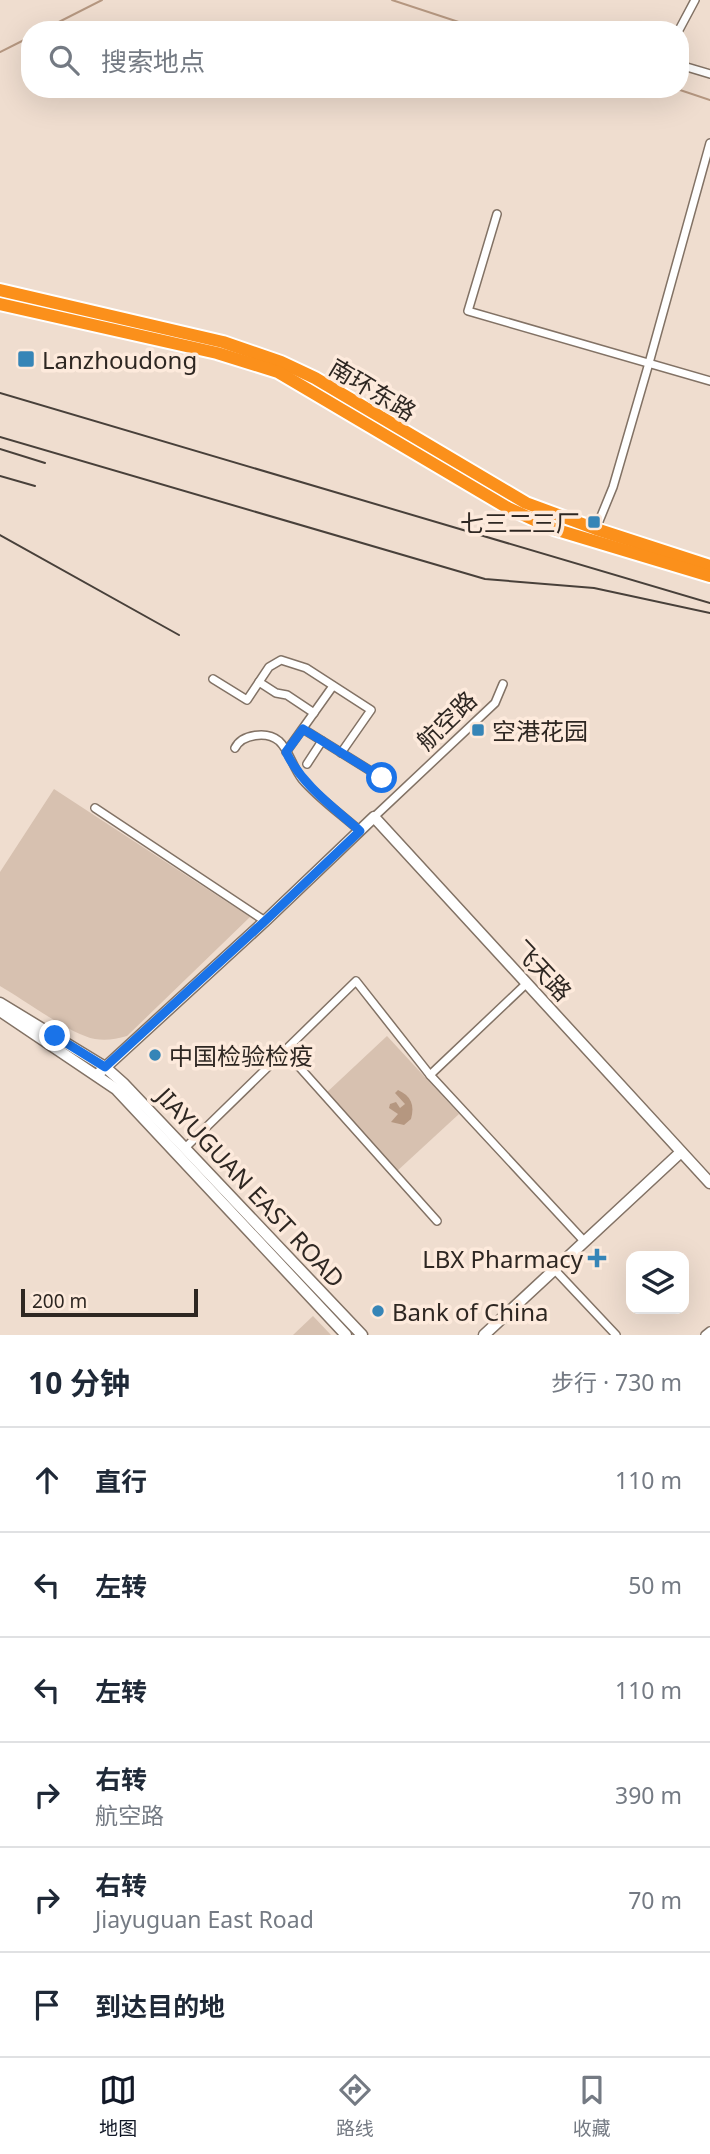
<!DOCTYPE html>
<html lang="zh">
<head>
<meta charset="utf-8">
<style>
	:root { --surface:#fff; --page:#f2f2f3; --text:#1f2937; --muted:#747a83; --line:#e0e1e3; --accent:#111827 }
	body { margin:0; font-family:"Noto Sans","Noto Sans SC",sans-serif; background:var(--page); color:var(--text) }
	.controls { position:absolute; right:21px; bottom:21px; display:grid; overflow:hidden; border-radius:14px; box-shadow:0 7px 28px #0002 }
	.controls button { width:63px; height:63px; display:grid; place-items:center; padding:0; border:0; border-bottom:2px solid var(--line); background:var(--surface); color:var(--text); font:35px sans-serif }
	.scale { position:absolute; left:21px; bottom:18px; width:177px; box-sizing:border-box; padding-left:7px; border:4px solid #2e2722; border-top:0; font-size:19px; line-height:24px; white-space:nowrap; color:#2e2722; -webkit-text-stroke:5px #fdeadc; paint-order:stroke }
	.stop { position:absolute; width:21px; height:21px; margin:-16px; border:5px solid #1a73e8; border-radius:50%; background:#fff }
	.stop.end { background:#1a73e8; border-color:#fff; box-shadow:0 2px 7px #0008 }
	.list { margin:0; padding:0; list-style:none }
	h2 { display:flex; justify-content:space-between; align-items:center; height:91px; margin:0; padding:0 28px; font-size:30px }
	h2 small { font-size:23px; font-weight:400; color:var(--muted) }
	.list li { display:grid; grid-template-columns:46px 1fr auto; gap:21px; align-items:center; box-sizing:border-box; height:105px; padding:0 28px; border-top:2px solid var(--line) }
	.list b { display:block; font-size:26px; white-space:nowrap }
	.list p { margin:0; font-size:23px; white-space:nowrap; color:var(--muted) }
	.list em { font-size:23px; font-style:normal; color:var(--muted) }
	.icon { flex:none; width:38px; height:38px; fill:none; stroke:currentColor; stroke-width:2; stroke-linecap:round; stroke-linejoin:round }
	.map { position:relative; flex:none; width:710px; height:1335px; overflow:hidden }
	.search { position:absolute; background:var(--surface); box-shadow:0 7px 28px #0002; left:21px; right:21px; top:21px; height:77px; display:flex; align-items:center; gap:18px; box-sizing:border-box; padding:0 24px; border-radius:28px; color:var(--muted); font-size:26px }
	.sheet { height:721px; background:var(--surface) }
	nav { display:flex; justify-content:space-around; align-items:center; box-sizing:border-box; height:98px; border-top:2px solid var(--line); background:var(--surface); font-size:19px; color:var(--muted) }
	nav a { display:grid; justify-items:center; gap:4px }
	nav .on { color:var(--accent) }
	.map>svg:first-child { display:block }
	.green { fill:#d7c1b0 }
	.water { fill:#b59780 }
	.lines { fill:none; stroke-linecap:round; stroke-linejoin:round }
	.stream { stroke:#b59780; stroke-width:2 }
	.street-casing { stroke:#827265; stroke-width:10 }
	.secondary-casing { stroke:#827265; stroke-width:13 }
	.highway-casing { stroke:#fff; stroke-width:16 }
	.street { stroke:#fff; stroke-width:7 }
	.secondary { stroke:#fff; stroke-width:10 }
	.highway { stroke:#fb901b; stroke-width:12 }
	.rail { stroke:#48403a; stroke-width:2 }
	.route { stroke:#1a73e8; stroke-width:9 }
	.poi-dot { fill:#3685b7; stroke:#fdeadc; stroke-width:2.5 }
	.labels { text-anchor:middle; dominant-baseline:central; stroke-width:7; stroke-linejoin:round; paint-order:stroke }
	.poi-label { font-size:24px; fill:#2e2722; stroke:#fdeadc; text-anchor:start }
	.street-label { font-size:24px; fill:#2e2722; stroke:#fdeadc }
</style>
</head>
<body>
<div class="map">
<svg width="710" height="1335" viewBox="0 0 710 1335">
	<rect width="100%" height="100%" fill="#efddcf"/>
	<!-- green -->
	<g class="green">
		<path d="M54 789 250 917 127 1036C116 1039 106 1041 95 1039 71 1035 23 999 0 986V872Z"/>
		<polygon points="387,1036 459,1114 396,1172 324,1095"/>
		<polygon points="313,1316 331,1335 293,1335"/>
	</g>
	<!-- water -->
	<path class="water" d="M398 1090C411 1096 415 1105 411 1119L404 1125 391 1122 398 1114 389 1108 390 1104 396 1102 400 1108 405 1104 395 1093Z"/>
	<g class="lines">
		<!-- stream -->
		<g class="stream">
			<polyline points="392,0 483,30"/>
			<polyline points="43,30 102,0"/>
			<polyline points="0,52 30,37"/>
			<polyline points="677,89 710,100"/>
		</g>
		<defs>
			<g id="street">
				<polyline points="679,30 695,0"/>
				<polyline points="680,65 710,74"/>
				<polyline points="497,214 468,311 710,381"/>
				<polyline points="595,531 613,487 649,363 710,143"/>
				<polyline points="213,679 247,700 269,667 281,660 306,668 371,710 341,753"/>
				<polyline points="259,682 276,693 287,695 314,713"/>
				<polyline points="303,729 382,778"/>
				<path d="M235 748C242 734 267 731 279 741 289 750 293 768 302 779 318 798 341 814 360 831"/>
				<polyline points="286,752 333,686"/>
				<polyline points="307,764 322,741"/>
				<polyline points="95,808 265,921"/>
				<polyline points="374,817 495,703 503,684"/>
				<polyline points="527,983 430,1075 584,1241"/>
				<polyline points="285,1051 437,1221"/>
				<polyline points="185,1148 356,981 430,1075"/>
				<polyline points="554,1269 616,1335"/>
				<polyline points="705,1335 710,1331"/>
			</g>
			<g id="secondary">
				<polyline points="0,1003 105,1067 123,1083 362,1335"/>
				<polyline points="0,1011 116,1089 346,1335"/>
				<polyline points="97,1075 265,921 374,817 710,1183"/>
				<polyline points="484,1335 681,1152"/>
			</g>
			<g id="highway">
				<polyline points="0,290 223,342 281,362 315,378 526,503 596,529 710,566"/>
				<polyline points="0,304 217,353 278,372 508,508 554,529 710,576"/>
			</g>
		</defs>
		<!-- street casing -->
		<use href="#street" class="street-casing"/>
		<!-- secondary casing -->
		<use href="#secondary" class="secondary-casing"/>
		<!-- highway casing -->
		<use href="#highway" class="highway-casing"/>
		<!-- street -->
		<use href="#street" class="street"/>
		<!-- secondary -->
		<use href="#secondary" class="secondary"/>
		<!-- highway -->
		<use href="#highway" class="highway"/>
		<!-- rail -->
		<g class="rail">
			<polyline points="0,393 710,603"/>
			<polyline points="0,437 485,579 594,588 710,613"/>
			<polyline points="0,449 45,463"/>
			<polyline points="0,476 35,486"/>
			<polyline points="0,535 179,635"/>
		</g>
	</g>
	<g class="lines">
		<!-- route -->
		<path class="route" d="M55 1036 105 1067 265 921 360 831C333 807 302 785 286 752L303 729 382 778"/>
	</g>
	<!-- markers -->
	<g class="poi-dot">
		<rect x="17" y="350" width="18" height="18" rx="3.5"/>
		<rect x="587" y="515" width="14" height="14" rx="3.5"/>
		<rect x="471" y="723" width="14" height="14" rx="3.5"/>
		<circle cx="155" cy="1055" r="7"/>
		<path d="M593.5 1247.5h7v7h7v7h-7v7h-7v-7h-7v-7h7z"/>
		<circle cx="378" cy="1311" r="7"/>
	</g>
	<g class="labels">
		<!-- poi labels -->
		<g class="poi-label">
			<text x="42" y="359">Lanzhoudong</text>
			<text x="580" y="522" text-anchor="end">七三二三厂</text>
			<text x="492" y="730">空港花园</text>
			<text x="169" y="1055">中国检验检疫</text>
			<text x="583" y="1258" text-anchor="end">LBX Pharmacy</text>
			<text x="392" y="1311">Bank of China</text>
		</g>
		<!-- street labels -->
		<g class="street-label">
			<text transform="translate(373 389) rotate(31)">南环东路</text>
			<text transform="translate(446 720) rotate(-44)">航空路</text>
			<text transform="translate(543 970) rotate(47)">飞天路</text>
			<text transform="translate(251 1187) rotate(47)">JIAYUGUAN EAST ROAD</text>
		</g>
	</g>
</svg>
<div class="controls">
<button><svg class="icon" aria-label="layers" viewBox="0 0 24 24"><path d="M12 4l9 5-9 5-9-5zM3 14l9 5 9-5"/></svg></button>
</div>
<div class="scale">200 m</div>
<div class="stop" style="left:382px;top:778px"></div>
<div class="stop end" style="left:55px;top:1036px"></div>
<div class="search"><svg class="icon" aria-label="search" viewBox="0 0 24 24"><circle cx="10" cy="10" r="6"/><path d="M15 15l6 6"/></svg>搜索地点</div>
</div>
<section class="sheet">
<h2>10 分钟<small>步行 · 730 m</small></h2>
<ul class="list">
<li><svg class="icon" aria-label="ahead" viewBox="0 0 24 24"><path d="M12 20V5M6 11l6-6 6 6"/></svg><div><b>直行</b></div><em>110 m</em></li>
<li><svg class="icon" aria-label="left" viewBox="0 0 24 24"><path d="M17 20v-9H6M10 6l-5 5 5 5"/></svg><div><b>左转</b></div><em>50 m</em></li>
<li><svg class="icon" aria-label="left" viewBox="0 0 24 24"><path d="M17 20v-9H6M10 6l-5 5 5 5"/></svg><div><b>左转</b></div><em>110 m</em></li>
<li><svg class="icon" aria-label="right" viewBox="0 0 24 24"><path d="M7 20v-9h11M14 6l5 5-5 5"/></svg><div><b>右转</b><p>航空路</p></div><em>390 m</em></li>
<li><svg class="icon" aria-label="right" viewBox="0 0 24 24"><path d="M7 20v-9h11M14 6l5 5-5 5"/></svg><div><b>右转</b><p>Jiayuguan East Road</p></div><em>70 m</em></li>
<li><svg class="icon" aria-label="arrive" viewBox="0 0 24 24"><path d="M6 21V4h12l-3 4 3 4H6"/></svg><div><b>到达目的地</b></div></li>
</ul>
</section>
<nav>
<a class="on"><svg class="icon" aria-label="map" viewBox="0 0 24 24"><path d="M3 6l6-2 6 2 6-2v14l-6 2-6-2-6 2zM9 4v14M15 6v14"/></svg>地图</a>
<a><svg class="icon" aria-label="directions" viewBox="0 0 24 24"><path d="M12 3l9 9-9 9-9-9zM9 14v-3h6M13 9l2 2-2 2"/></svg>路线</a>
<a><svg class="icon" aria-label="saved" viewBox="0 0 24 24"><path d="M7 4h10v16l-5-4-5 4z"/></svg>收藏</a>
</nav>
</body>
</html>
